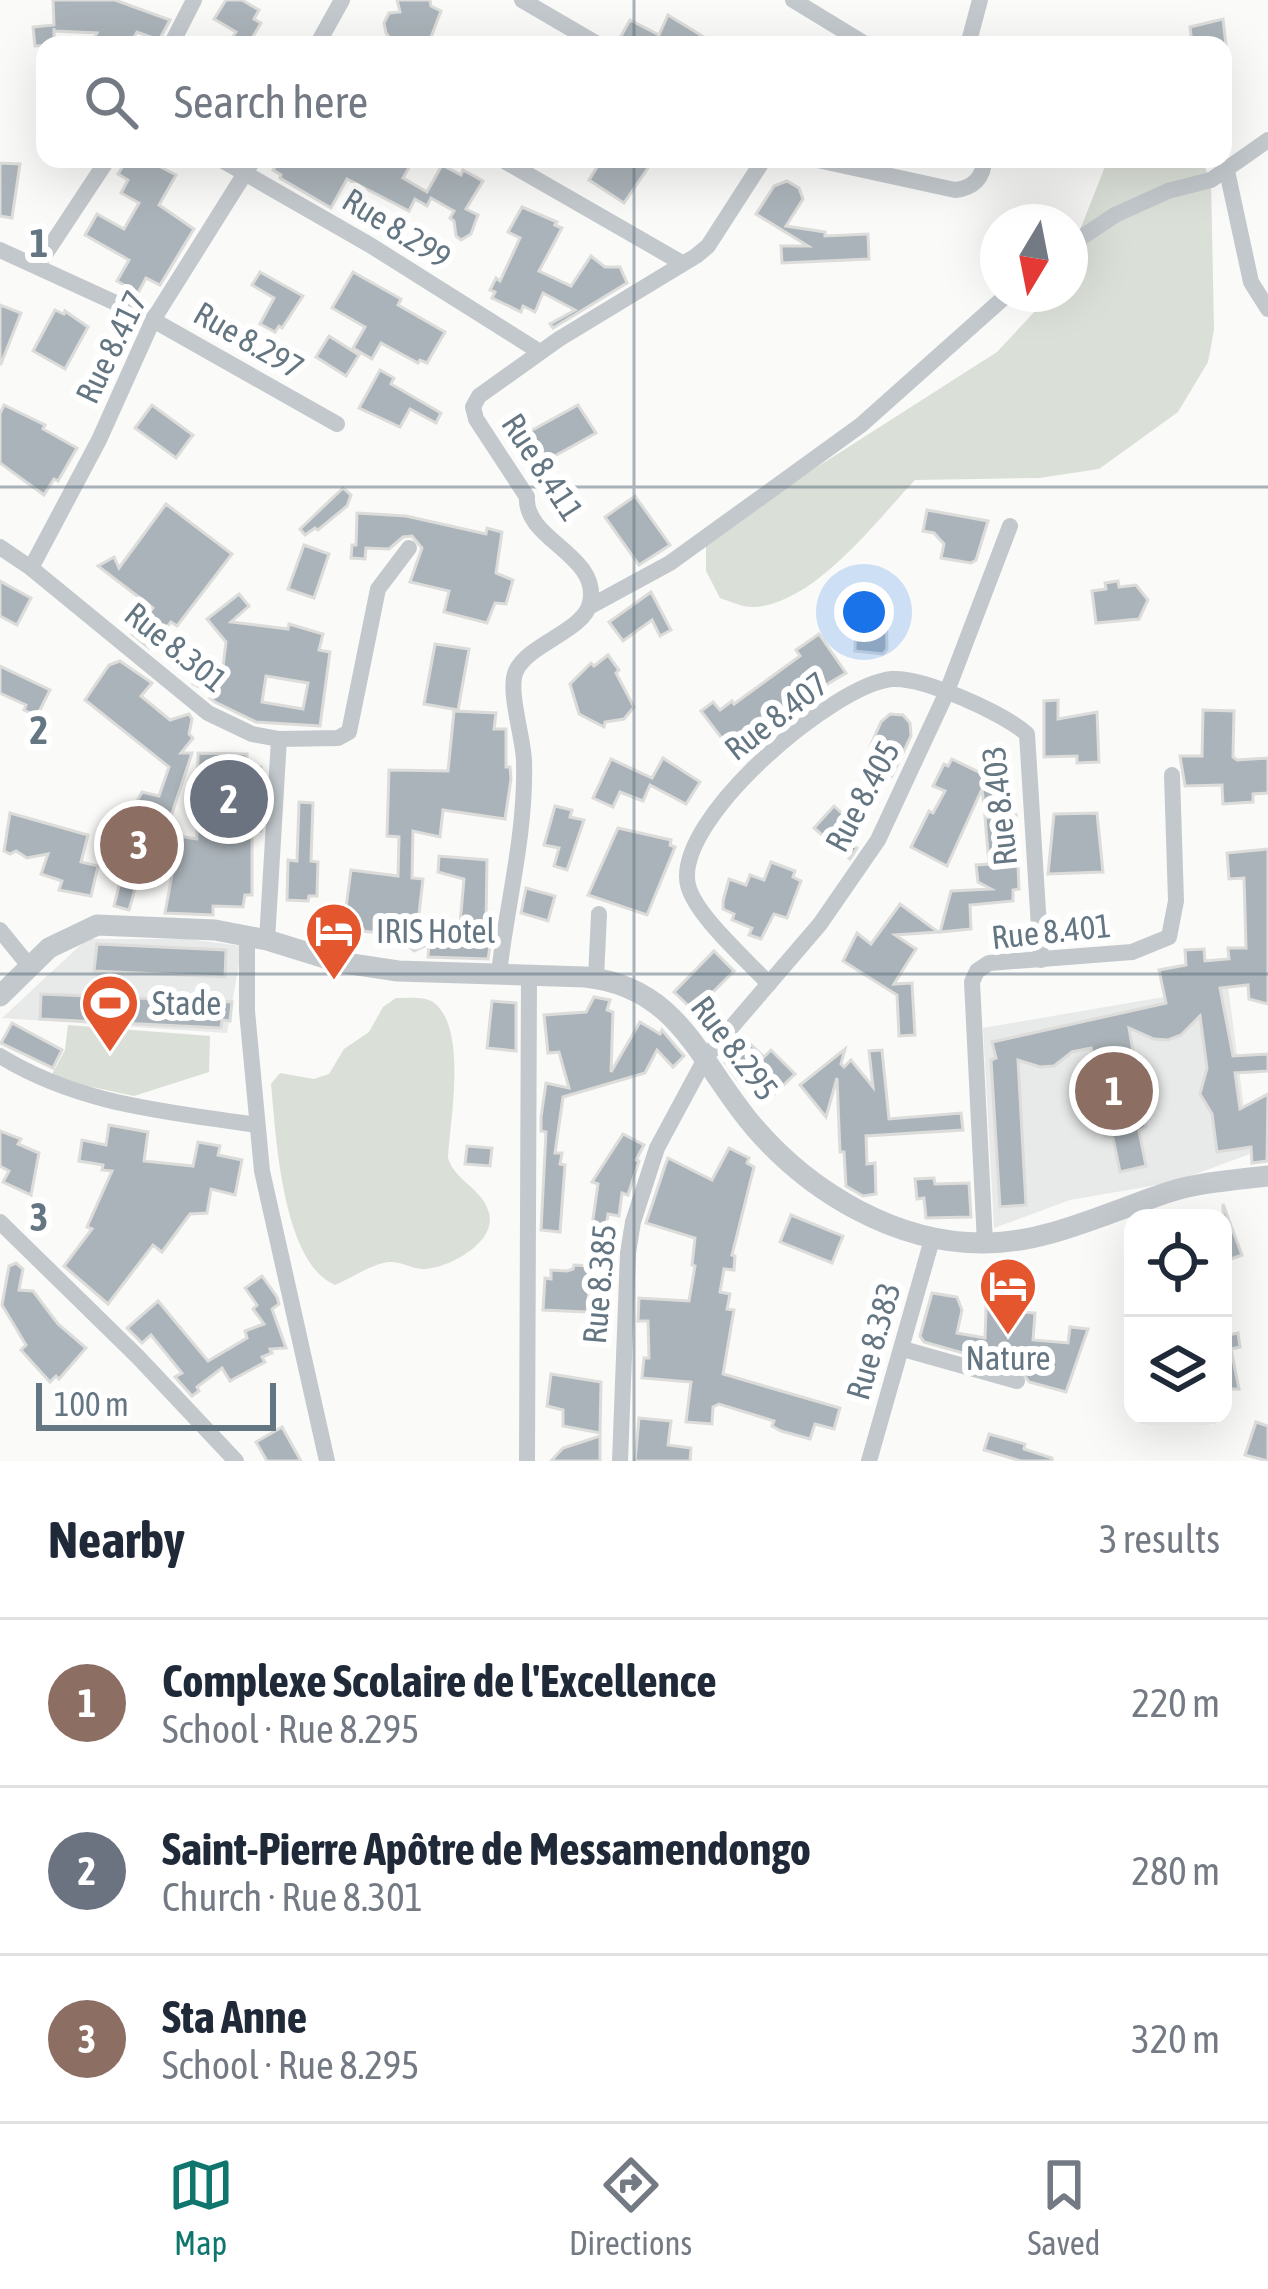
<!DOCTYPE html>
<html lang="en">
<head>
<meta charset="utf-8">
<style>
	:root { --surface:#fff; --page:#f6f6f7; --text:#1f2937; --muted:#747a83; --line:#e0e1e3; --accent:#0f766e }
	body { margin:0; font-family:"Asap Condensed",sans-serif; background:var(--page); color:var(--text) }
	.controls { position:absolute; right:36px; bottom:36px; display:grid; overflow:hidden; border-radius:24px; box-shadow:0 12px 48px #0002 }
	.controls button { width:108px; height:108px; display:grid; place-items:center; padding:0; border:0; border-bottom:3px solid var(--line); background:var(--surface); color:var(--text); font:60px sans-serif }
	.compass { position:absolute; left:980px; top:204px; width:108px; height:108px; border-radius:50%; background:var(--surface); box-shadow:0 12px 48px #0002; rotate:190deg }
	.scale { position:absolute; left:36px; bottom:30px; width:240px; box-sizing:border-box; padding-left:12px; border:6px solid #657683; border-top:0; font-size:33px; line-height:42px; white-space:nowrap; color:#657683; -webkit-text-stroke:9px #fff; paint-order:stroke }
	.you { position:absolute; left:864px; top:612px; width:42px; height:42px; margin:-30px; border:9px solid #fff; border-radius:50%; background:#1a73e8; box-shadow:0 0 0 18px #1a73e833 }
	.badge { display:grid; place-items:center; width:78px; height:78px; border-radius:50%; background:var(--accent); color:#fff; font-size:39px; font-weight:700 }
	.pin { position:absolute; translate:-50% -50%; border:6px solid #fff; box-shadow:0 3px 12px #0006 }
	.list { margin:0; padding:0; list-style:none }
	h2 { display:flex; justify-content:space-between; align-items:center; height:156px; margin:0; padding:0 48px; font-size:51px }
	h2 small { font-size:39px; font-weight:400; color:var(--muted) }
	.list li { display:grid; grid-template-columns:78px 1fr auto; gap:36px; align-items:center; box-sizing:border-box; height:168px; padding:0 48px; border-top:3px solid var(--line) }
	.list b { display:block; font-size:45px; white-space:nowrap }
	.list p { margin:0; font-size:39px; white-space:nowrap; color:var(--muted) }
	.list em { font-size:39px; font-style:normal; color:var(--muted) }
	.icon { flex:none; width:66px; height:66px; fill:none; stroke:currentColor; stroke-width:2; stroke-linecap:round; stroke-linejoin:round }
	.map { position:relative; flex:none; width:1268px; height:1461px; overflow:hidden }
	.search { position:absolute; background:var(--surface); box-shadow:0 12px 48px #0002; left:36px; right:36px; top:36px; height:132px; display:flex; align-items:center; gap:30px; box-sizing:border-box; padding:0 42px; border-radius:24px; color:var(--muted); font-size:45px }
	.sheet { height:660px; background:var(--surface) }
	nav { display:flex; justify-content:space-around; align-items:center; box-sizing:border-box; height:168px; border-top:3px solid var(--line); background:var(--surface); font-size:33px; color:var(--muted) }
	nav a { display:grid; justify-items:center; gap:6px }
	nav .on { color:var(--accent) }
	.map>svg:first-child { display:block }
	.built { fill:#e8e9e9 }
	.green { fill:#dadfd7 }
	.building { fill:#aab3b9; stroke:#dcdcda; stroke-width:3; fill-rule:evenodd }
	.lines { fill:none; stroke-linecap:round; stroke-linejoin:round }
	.minor { stroke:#c3c8cc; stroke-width:16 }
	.tertiary { stroke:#c3c8cc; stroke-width:21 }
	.grid { fill:none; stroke:#657683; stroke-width:3; stroke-opacity:0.55 }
	.labels { text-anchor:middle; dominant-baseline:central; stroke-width:12; stroke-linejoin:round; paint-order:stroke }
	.street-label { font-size:33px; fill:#657683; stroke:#fff }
	.poi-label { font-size:33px; fill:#657683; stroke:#fff; text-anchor:start }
	.grid-label { font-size:39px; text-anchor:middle; font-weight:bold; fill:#657683; stroke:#fff; stroke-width:12; stroke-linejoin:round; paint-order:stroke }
</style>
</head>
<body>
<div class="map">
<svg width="1268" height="1461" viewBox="0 0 1268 1461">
	<rect width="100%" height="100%" fill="#fafaf8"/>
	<!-- built -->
	<g class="built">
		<polygon points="87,939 188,939 242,946 227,1033 2,1018"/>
		<polygon points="1228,986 1250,1154 1174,1182 1070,1200 994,1228 983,1028"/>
	</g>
	<!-- green -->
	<g class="green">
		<path d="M1108 159H1201L1211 180 1214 330 1208 362 1178 412 1099 469 1039 478 915 480C875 522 817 601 756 607 744 608 732 602 720 598L706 571V538L997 352 1051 294H1070L1076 240Z"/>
		<path d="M396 998C408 998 423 996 433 1002 468 1027 450 1120 448 1158 455 1181 480 1187 488 1210 500 1240 452 1267 426 1269 414 1270 401 1261 389 1262 372 1264 351 1278 335 1285 282 1262 276 1136 271 1084L280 1073 314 1079 329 1074 344 1049 369 1032 383 1007Z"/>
		<polygon points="68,1025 210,1036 209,1072 134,1096 50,1078 65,1050"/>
	</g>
	<!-- building -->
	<g class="building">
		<polygon points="53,0 115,0 170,20 159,40 137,32 129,45 90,45 97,33 54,31 54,28 54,45 35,46 33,27 54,25"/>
		<polygon points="226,0 242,0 259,10 254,19 261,23 248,45 227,45 236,32 214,19"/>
		<polygon points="397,0 430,0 431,6 441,11 428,45 395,45 386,33 384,23 389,13 400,12"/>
		<polygon points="668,15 717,45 616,45 630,20 659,35"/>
		<polygon points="1223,19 1226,45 1192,45 1190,27"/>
		<polygon points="127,159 161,159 157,165 176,175 159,205 194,229 160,285 146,278 138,293 117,281 129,260 85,235 97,214 124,229 139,203 121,193 128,180 118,174"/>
		<polygon points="280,159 349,159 361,166 365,159 414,159 403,178 427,192 442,165 461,175 463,170 483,181 466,209 478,215 471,234 461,240 456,236 454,221 450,218 454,211 431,198 427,206 415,199 409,211 347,179 331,208 280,178 281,175 273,170"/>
		<polygon points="602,159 654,159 624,203 589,180"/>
		<polygon points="0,163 20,164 12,218 0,216"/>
		<polygon points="787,181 799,188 803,199 786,226 825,232 825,236 868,234 869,259 782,263 781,246 808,246 756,214 774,186"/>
		<polygon points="522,207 557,222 555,225 562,228 539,271 571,286 591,256 605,267 620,267 627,283 553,328 550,324 575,310 543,293 535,312 523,306 521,312 492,298 495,292 490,290 496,278 500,281 520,238 508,232"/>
		<polygon points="260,272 303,296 282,328 279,326 275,332 260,324 274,298 252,285"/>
		<polygon points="353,272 401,299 398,305 445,332 427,363 420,360 418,363 381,343 372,359 353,348 365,327 332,308"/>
		<polygon points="0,305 21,313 1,364 0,364"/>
		<polygon points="55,310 64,314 65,311 88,327 65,369 33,351"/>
		<polygon points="329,336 359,355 346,376 316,357"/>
		<polygon points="380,370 394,378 391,384 441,413 436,423 410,409 400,427 359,408"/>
		<polygon points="4,405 45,425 43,429 77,448 58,481 54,479 44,495 0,463 0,414"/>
		<polygon points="152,405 193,435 176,458 135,428"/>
		<polygon points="578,405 596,433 533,468 516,439"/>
		<polygon points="343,488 351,495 347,506 318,530 315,528 305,535 300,529"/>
		<polygon points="635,496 670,545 639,565 605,517"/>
		<polygon points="166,504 232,554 177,626 171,622 149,648 132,634 153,608 98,566 114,557 119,568"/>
		<polygon points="927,510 988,521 976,560 971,563 941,558 944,544 934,533 923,531"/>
		<polygon points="357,513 406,516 486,534 487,528 502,532 496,573 513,580 506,604 495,603 487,623 444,612 449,591 410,582 422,548 412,536 403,537 389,549 366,548 365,559 351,558 352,545 356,545"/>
		<polygon points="304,545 329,554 314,598 288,589"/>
		<polygon points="0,581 31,598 17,625 0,616"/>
		<polygon points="1118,581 1119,587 1136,585 1148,600 1139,619 1096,623 1092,591 1106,589 1105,583"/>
		<polygon points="651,592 671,630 660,636 652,620 623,641 609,622"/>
		<path d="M239 594 249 606 231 622 288 629 289 624 323 634 319 650 330 652 320 726 256 722 215 702 210 698 212 693 193 684 199 671 222 675 226 642 207 619ZM266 676 308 683 303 709 262 702Z"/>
		<polygon points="886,606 887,649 883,654 855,651 856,608"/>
		<polygon points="819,634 846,673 797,702 800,706 775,724 768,723 731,746 726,738 723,740 701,711 713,702 720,710 732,701 734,704 800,656 796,650"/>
		<polygon points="435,644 469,649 458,710 424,704"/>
		<polygon points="608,655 619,670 616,673 634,707 624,719 605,722 604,727 579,714 570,684 591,663 594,666"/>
		<polygon points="120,661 152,683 141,696 170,720 189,714 192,719 189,734 193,738 181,753 192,753 148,886 137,882 129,910 114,906 125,862 116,858 120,832 142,792 159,796 169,767 85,700 109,665"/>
		<polygon points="0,666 50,690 37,716 24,710 26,705 0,693"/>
		<polygon points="1058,700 1058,719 1097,712 1099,762 1077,763 1077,756 1044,757 1044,701"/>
		<polygon points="1203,710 1234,711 1233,757 1237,760 1268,758 1268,793 1253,794 1253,802 1223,804 1222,785 1185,786 1180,756 1202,756"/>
		<polygon points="454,711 496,713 494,729 506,729 506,767 510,767 511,779 505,819 443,810 440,837 413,831 412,878 423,879 418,922 460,924 464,879 438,872 439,856 487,860 486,922 494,921 488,959 428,957 429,944 414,951 406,944 407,937 364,931 360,924 344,922 351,870 398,876 399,837 387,836 389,770 448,771"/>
		<polygon points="890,714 903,715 910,723 911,736 892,776 875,759 877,754 870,747 881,722"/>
		<polygon points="198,753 247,754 247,767 261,767 261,831 252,831 252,895 245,895 243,907 213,906 213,915 165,913 179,836 197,839"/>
		<polygon points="663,758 700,782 686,804 650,785 643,801 620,792 613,807 593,798 611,759 652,778"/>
		<polygon points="952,759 999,782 985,816 982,789 947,866 911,847 929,811 933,813 945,791 933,786 944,764 948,766"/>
		<polygon points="299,802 313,803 311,861 318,862 317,896 309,896 308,901 287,900 288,860 297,861"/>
		<polygon points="555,806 572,810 570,817 584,820 567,870 554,866 559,848 544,845"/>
		<polygon points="834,806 854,824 841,838 857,848 850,859 814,828"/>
		<polygon points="10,813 88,835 81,862 98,866 91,896 59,890 62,881 41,874 48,854 27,858 16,851 10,854 4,851"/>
		<polygon points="1097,813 1103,872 1048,874 1054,814"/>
		<polygon points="1016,815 1019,889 1013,890 1013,901 970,905 971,929 940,932 951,891 991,889 978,882 976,865 989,864 985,818"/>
		<polygon points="618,828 671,840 670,845 675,847 647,915 588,895"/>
		<polygon points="1268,849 1268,1004 1249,999 1248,985 1220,988 1233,1056 1268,1054 1268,1071 1235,1073 1240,1109 1268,1094 1267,1161 1252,1163 1251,1147 1217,1152 1212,1114 1200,1094 1207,1068 1200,1016 1181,1035 1168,1040 1154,1039 1129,1028 1146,1127 1139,1131 1146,1166 1120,1172 1113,1138 1105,1136 1093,1083 1099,1082 1091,1048 1072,1052 1054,1066 1040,1067 1018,1060 1026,1205 1000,1207 991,1060 996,1058 992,1042 1166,1003 1159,970 1186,965 1185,950 1204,949 1205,961 1229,959 1228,948 1246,948 1244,878 1229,879 1227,853"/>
		<polygon points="771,862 795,871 793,877 801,881 787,918 774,914 761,939 749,935 752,928 732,920 734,914 723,909 723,901 729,879 746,885 750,875 764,880"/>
		<polygon points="526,888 555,896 548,921 521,913"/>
		<polygon points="900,904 938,932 895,935 916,949 894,984 912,983 915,1035 899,1036 897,995 843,961 857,933 871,944"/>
		<polygon points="97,944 226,950 225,977 94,971"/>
		<polygon points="714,951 734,971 694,1011 674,992"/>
		<polygon points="41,994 232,1002 230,1021 222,1020 221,1028 40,1019"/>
		<polygon points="594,997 610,1000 607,1010 613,1012 611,1072 640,1022 660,1034 662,1030 684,1056 673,1067 657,1050 645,1073 563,1097 555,1153 562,1153 560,1164 565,1165 560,1232 541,1230 546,1132 541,1131 541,1117 546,1083 569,1088 559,1052 548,1053 544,1015 586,1012"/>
		<polygon points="492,1001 516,1003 516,1051 487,1048"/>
		<polygon points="12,1023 62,1050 53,1068 1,1043"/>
		<polygon points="746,1040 764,1057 771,1050 795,1074 767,1101 741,1075 737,1079 724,1061"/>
		<polygon points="845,1049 841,1064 844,1067 851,1060 873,1087 869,1051 882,1050 889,1119 961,1113 963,1130 866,1136 867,1164 875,1163 876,1194 863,1196 846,1186 844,1152 840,1152 837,1078 826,1117 800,1085"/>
		<polygon points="109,1125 148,1132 144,1161 193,1166 198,1142 220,1146 218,1155 242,1160 235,1195 211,1189 207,1213 190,1214 162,1252 153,1245 108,1304 64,1266 92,1229 87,1227 112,1171 102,1170 103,1165 79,1161 82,1140 106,1145"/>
		<polygon points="0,1131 21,1139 18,1144 39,1153 31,1195 3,1182 9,1171 0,1166"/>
		<polygon points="623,1134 644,1145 636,1160 639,1161 628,1195 622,1193 619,1216 608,1214 606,1228 592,1226 598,1184 592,1182"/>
		<polygon points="467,1146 492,1148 490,1166 465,1164"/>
		<polygon points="729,1148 749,1158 747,1163 754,1167 732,1255 735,1256 734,1270 724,1269 720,1292 730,1294 727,1309 734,1310 723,1374 840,1408 834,1429 815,1424 810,1439 781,1431 772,1426 774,1421 719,1404 713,1407 712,1424 686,1422 691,1382 642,1378 644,1358 649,1358 648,1321 638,1321 639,1298 689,1301 695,1266 692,1265 695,1238 646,1223 665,1166 668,1158 712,1180"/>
		<polygon points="934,1178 935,1184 969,1183 971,1217 926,1218 924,1198 917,1199 915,1179"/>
		<polygon points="1223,1204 1242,1255 1223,1262"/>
		<polygon points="791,1215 843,1236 832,1263 780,1242"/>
		<polygon points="16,1263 23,1269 19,1290 33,1291 58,1324 86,1348 59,1379 56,1376 50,1382 21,1350 26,1345 2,1305 9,1266"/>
		<polygon points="574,1265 591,1266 587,1312 543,1310 545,1278 551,1279 551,1270 567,1271 573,1269"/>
		<polygon points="262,1276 277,1297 279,1304 272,1309 286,1348 270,1349 272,1353 262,1357 265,1362 230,1381 222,1368 197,1387 199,1391 192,1396 175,1377 182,1373 151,1335 142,1343 127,1328 158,1301 208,1361 247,1338 245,1331 264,1324 253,1309 257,1305 245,1288"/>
		<polygon points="987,1283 1001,1284 1000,1310 1035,1313 1033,1340 1068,1343 1070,1327 1088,1329 1066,1392 1029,1382 1020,1369 924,1342 920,1336 932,1293 957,1297 962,1310 957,1333 985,1338"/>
		<polygon points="1238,1333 1240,1347 1231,1349 1239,1389 1225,1389 1223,1336"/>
		<polygon points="551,1374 601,1382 600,1433 563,1426 563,1410 547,1406"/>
		<polygon points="639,1418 671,1421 668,1445 691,1448 690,1461 635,1461"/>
		<polygon points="1256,1422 1268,1426 1268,1461 1245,1455"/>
		<polygon points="282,1427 301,1461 267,1461 256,1442"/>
		<polygon points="989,1434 1025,1444 1024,1449 1052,1458 1052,1461 1021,1461 984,1450"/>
		<polygon points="600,1436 600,1461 551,1461 563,1448"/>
	</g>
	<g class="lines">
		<!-- minor -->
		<g class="minor">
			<polyline points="522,0 599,45"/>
			<polyline points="793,0 867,45"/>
			<polyline points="171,45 194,0"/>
			<polyline points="317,45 342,0"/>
			<polyline points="968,45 980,0"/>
			<polyline points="220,159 370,245 540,352"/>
			<polyline points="501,159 682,263"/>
			<path d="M813 159 955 190C973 188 984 178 984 159"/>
			<polyline points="1227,171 1251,282 1268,309"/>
			<polyline points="1070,245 1115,215 1168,191 1211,180 1268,140"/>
			<polyline points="0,250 153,320 337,424"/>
			<polyline points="38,265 108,159"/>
			<polyline points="0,547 31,568 208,713 252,734 279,739 267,940"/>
			<polyline points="31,568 99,440 153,320 254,159"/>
			<polyline points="589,607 670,563 861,425 1008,294"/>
			<polyline points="279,739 338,738 349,732 378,589 409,548"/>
			<polyline points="0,930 30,967"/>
			<polyline points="247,936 247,1011 262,1171 327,1461"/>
			<path d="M499 973C507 903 526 834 524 762 524 739 507 690 516 671 528 644 584 631 590 603 601 555 524 540 527 497L476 419 473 407 479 396 559 339 696 256 708 246 764 159"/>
			<polyline points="596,978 599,914"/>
			<path d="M769 984C747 960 695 915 688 885 673 820 834 684 892 679 924 677 1003 713 1027 734L1041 960"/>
			<path d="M0 1056C80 1105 165 1111 256 1125"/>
			<polyline points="0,1222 138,1357 236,1461"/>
			<polyline points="985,1243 972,982 977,971 989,963 1132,952 1169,937 1176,901 1172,775"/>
			<polyline points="903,1349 1017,1381"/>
			<polyline points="527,1461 529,974"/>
			<polyline points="620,1461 628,1253 633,1222 657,1148 706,1057 820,924 878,840 946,694 1010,526"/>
			<polyline points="869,1461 933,1236"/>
		</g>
		<!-- tertiary -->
		<path class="tertiary" d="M0 996 49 948 97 925 215 930 267 940 338 962 398 971 585 977C681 987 700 1065 755 1128 811 1193 897 1244 985 1243 1047 1243 1111 1211 1169 1192 1201 1182 1235 1180 1268 1176"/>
	</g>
	<!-- grid -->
	<path class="grid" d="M634 0V45M634 159V1461M0 487H1268M0 974H1268"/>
	<!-- icons -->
	<defs>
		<symbol id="hotel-pin" viewBox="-11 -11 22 30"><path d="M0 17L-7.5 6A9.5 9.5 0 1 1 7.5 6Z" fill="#e4572e" stroke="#fff"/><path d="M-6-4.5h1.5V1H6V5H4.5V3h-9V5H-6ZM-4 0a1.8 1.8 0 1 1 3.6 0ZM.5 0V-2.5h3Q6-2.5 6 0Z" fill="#fff"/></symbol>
		<symbol id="stadium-pin" viewBox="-11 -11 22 30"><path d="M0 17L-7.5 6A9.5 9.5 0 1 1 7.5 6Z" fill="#e4572e" stroke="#fff"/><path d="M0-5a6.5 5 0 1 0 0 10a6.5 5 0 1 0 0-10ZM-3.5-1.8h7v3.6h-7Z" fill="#fff"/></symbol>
	</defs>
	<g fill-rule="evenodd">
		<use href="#hotel-pin" x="301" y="898" width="66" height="90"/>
		<use href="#stadium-pin" x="77" y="970" width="66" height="90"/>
		<use href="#hotel-pin" x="975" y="1253" width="66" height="90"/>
	</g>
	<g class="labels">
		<!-- street labels -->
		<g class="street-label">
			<text transform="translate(397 228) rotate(32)">Rue 8.299</text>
			<text transform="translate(249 340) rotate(30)">Rue 8.297</text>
			<text transform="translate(111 347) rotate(-64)">Rue 8.417</text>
			<text transform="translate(543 467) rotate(57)">Rue 8.411</text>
			<text transform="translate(176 647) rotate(39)">Rue 8.301</text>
			<text transform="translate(776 716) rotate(-38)">Rue 8.407</text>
			<text transform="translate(862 796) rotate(-62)">Rue 8.405</text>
			<text transform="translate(999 806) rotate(-96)">Rue 8.403</text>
			<text transform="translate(1051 931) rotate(-6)">Rue 8.401</text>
			<text transform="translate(735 1048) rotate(53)">Rue 8.295</text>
			<text transform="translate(599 1284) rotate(-85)">Rue 8.385</text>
			<text transform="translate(873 1341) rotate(-74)">Rue 8.383</text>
		</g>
		<!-- poi labels -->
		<g class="poi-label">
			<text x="376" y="931">IRIS Hotel</text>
			<text x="152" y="1003">Stade</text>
			<text x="1008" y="1358" text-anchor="middle">Nature</text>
		</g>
	</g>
	<g class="grid-label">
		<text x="39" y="257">1</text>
		<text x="39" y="744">2</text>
		<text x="39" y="1231">3</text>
	</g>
</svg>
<div class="controls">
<button><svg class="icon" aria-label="locate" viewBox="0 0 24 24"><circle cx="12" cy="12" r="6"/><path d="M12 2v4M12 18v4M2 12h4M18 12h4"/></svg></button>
<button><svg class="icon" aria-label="layers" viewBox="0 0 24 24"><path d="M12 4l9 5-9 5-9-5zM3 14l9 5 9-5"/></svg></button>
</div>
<svg class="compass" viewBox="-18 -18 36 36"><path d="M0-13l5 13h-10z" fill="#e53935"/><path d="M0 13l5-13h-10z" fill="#747a83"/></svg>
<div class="scale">100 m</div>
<div class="you"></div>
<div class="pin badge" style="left:1114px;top:1091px;background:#8d6e63">1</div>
<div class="pin badge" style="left:229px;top:799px;background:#6b7280">2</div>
<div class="pin badge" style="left:139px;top:845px;background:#8d6e63">3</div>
<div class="search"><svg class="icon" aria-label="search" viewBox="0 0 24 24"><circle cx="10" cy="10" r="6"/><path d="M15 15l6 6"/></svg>Search here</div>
</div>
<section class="sheet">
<h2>Nearby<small>3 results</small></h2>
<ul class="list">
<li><span class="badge" style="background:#8d6e63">1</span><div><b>Complexe Scolaire de l'Excellence</b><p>School · Rue 8.295</p></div><em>220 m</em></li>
<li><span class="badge" style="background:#6b7280">2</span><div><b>Saint-Pierre Apôtre de Messamendongo</b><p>Church · Rue 8.301</p></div><em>280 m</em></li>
<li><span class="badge" style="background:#8d6e63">3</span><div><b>Sta Anne</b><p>School · Rue 8.295</p></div><em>320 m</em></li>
</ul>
</section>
<nav>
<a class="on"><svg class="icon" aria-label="map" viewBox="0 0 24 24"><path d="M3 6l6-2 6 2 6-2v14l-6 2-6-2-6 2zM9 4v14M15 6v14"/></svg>Map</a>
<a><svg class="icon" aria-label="directions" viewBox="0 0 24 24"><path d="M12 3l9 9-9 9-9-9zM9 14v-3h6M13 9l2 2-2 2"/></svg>Directions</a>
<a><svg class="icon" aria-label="saved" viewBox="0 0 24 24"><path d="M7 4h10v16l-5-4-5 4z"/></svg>Saved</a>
</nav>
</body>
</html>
